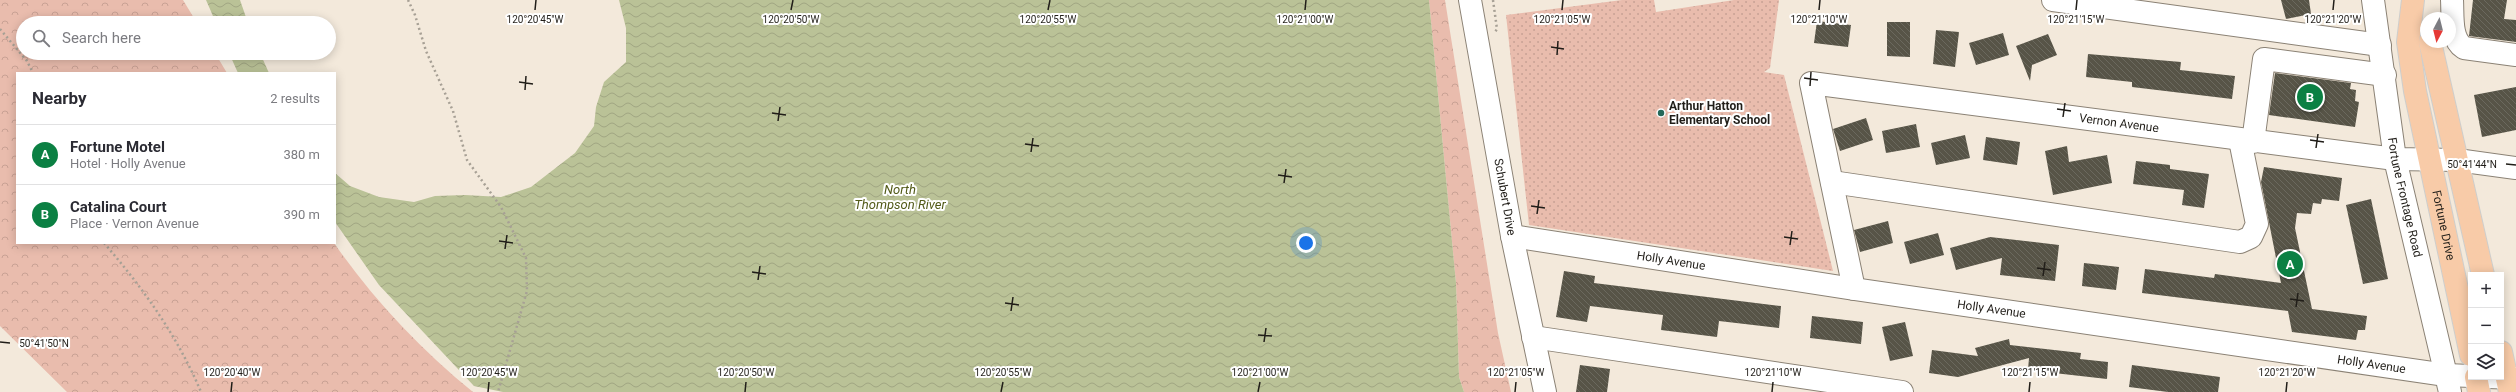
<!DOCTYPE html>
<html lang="en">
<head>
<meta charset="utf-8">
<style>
	:root { --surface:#fff; --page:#f7f7f7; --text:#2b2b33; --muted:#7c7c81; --line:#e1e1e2; --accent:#0b8043 }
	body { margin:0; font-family:Roboto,sans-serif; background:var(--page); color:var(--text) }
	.controls { position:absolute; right:12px; bottom:12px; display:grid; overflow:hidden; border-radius:0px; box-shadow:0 2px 10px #0003 }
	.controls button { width:36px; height:36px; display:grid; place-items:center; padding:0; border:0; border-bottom:1px solid var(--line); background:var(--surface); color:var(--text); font:20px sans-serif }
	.compass { position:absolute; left:2420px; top:12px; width:36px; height:36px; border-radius:50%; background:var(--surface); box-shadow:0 2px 10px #0003; rotate:187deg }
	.you { position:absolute; left:1306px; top:243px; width:14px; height:14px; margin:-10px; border:3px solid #fff; border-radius:50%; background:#1a73e8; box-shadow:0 0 0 6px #1a73e833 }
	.badge { display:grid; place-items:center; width:26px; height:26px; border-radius:50%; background:var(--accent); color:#fff; font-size:13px; font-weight:700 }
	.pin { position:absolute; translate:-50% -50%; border:2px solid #fff; box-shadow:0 1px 4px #0006 }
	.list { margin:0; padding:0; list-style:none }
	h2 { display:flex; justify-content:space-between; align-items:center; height:52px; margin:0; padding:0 16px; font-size:17px }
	h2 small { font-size:13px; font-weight:400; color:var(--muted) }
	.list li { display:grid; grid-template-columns:26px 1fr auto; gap:12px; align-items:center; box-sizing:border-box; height:60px; padding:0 16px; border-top:1px solid var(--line) }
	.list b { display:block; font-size:15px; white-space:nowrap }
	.list p { margin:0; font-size:13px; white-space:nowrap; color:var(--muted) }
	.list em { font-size:13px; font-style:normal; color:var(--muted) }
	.icon { flex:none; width:22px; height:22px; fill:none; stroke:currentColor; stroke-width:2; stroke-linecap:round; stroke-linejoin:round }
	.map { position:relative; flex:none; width:2516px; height:392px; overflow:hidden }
	.search { position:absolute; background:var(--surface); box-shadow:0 2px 10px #0003; left:16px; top:16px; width:320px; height:44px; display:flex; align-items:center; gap:10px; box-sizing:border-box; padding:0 14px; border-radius:22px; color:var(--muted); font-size:15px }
	.panel { position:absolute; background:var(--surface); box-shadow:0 2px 10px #0003; left:16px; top:72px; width:320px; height:172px; border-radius:0px }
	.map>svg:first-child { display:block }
	.grass { fill:url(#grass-dots) }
	.forest { fill:url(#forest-crowns) }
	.water { fill:url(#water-waves) }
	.building { fill:url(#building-back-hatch) }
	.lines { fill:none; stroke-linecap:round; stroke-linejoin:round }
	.minor-casing { stroke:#8b8275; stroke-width:24 }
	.major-casing { stroke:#cececc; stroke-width:24 }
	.path { stroke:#a7a095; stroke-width:2.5; stroke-dasharray:2 3; stroke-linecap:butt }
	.minor { stroke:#fff; stroke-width:22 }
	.major { stroke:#f8cba8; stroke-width:22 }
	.ticks { fill:none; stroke:#211e19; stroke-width:1.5 }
	.poi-dot { fill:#256859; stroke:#fff; stroke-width:1.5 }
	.labels { text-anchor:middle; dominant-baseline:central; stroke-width:4; stroke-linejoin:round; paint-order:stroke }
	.poi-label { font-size:12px; font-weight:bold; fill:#211e19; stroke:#fff; text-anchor:start }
	.street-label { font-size:12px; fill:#211e19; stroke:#fff }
	.water-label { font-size:13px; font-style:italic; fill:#525a18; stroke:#fff }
	.ticks-label { font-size:10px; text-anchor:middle; fill:#211e19; stroke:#fff; stroke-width:4; stroke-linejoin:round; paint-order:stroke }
</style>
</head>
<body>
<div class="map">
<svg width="2516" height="392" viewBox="0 0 2516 392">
	<defs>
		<pattern id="grass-dots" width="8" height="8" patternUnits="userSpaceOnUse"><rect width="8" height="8" fill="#e9bcad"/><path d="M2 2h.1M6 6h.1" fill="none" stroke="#c8a194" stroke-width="1.8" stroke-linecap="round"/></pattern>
		<pattern id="forest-crowns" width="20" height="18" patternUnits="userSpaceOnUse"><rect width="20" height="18" fill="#e9bcad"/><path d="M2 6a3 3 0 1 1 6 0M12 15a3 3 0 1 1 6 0" fill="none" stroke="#c8a194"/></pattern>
		<pattern id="water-waves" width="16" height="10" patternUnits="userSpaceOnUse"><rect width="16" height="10" fill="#bac297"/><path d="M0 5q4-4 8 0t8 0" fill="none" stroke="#a0a682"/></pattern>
		<pattern id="building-back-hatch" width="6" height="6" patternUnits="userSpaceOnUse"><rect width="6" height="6" fill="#575447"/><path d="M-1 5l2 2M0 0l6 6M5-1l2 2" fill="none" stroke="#6b695e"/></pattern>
	</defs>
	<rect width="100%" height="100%" fill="#f3e9db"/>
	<!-- grass -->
	<polygon class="grass" points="1622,0 1654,0 1656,12 1734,0 1779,0 1770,68 1764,72 1784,75 1833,271 1529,225 1506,15"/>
	<!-- forest -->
	<g class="forest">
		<path d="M0 0H183L197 23H23V53H215L227 73H17V243H334C373 299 420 349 473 392H67L0 326Z"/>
		<polygon points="1429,0 1445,0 1498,333 1511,392 1464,392 1459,377 1456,283"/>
	</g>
	<!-- water -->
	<g class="water">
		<polygon points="206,0 240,0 248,23 216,23"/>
		<polygon points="619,0 1429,0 1456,283 1459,377 1464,392 503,392 474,386 379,285 335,222 335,173 350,186 379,197 414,202 435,196 465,195 501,197 531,187 575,153 594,126 596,107 604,82 626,62 626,28"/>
		<polygon points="229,53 260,53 269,73 238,73"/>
	</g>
	<!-- building -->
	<g class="building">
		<polygon points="2281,0 2309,0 2311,14 2286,19"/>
		<polygon points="2473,0 2507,0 2504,19 2516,20 2516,42 2469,36"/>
		<polygon points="1817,21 1851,25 1848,47 1814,43"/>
		<polygon points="1887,22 1910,22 1910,57 1887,56"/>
		<polygon points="1936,30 1959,32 1955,67 1933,64"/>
		<polygon points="2003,33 2009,55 1976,65 1969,43"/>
		<polygon points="2048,34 2057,55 2032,65 2030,81 2016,46"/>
		<polygon points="2088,54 2181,62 2180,70 2235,76 2232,99 2132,87 2132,82 2086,77"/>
		<polygon points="2275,73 2351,83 2350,89 2356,90 2355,101 2359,102 2355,127 2269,115"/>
		<polygon points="2516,87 2516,130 2482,137 2474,95"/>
		<polygon points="1866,118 1873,140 1840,151 1833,129"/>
		<polygon points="1916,124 1920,147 1886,153 1882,131"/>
		<polygon points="1965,135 1970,158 1936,165 1931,143"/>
		<polygon points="1986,137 2020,142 2017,165 1983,160"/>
		<polygon points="2067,146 2069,162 2107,155 2112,183 2053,195 2045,151"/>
		<polygon points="2136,161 2170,165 2170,169 2209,174 2204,208 2182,205 2184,190 2133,184"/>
		<polygon points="2264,167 2342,178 2339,201 2322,199 2321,204 2313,203 2311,214 2297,213 2295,228 2312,309 2367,316 2365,330 2358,330 2356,340 2292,332 2288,311 2142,293 2145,269 2214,278 2215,274 2281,283 2261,182"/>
		<polygon points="2371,199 2388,279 2363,284 2346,205"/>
		<polygon points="1888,221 1893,243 1860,252 1854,230"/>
		<polygon points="1938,233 1944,255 1910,264 1904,242"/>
		<polygon points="1990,237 2059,245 2055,281 2000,275 2002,258 1956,270 1950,248"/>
		<polygon points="2084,263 2119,267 2116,290 2082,286"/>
		<polygon points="1564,271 1595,276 1594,283 1781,306 1779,328 1719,321 1717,337 1661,330 1663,315 1590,306 1587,322 1556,317"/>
		<polygon points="1812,316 1863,322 1861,344 1810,338"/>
		<polygon points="1905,322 1913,356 1890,361 1882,327"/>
		<polygon points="2009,339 2010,345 2081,353 2080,359 2108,362 2107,379 2028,370 2029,358 1958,377 1929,373 1932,350 1978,356 1975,348"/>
		<polygon points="1580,365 1610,369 1607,392 1576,392"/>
		<polygon points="2132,365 2220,377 2218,392 2168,392 2129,387"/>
	</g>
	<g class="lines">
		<defs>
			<g id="minor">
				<path id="s1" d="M1470 0 1512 236 1545 392"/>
				<polyline points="2053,0 2380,45"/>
				<path id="s2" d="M2373 0 2395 159 2450 392"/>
				<path d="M2452 0C2453 15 2450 39 2464 48L2516 55"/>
				<polyline points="2253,142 2264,59 2385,75"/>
				<polyline points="1832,182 2240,242 2251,237 2257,224 2240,140"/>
				<path id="s3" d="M1512 236 1854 289 2446 375 2471 376"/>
				<path id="s4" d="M1854 289 1811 83 2395 159 2457 160 2516 168"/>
				<polyline points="1533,337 1902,392"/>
				<polyline points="2488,377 2516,378"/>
			</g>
			<g id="major">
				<path id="s5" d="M2413 0 2408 42 2415 91 2471 355"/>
				<polyline points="2430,42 2483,275"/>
				<polyline points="2501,352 2510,392"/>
				<polyline points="2476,377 2479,392"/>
			</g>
		</defs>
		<!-- minor casing -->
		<use href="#minor" class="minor-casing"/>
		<!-- major casing -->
		<use href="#major" class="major-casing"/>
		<!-- path -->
		<g class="path">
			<polyline points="408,0 415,15 426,51 453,111 467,160 501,207 526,258 527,291 498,392"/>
			<polyline points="1493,0 1497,29 1495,32"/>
			<polyline points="0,29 27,61 33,73"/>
			<path d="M104 243C143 288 178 337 201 392"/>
		</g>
		<!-- minor -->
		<use href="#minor" class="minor"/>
		<!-- major -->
		<use href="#major" class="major"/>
	</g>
	<!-- ticks -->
	<path class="ticks" d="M535 10 536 0M791 10 793 0M1048 10 1050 0M1305 10 1306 0M1562 10 1563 0M1819 10 1820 0M2076 10 2077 0M2333 10 2334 0M1551 47 1564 49M1557 55 1558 41M1804 78 1818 80M519 82 533 84M1810 86 1811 72M525 90 526 76M2057 109 2071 111M772 113 786 115M2063 117 2065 103M778 121 780 107M2310 140 2324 142M1025 144 1039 146M2316 148 2318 134M1031 152 1033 138M2506 164 2516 165M1278 175 1292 177M1284 183 1286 169M1531 206 1545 208M1537 214 1539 200M1784 237 1798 239M499 241 513 243M1790 245 1792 231M505 249 507 235M2037 268 2051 270M752 272 766 274M2043 276 2045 262M758 280 760 266M2290 299 2304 301M1005 303 1019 305M2296 307 2298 293M1011 311 1013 297M1258 335 1272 336M0 342 10 343M1264 342 1266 328M231 392 232 382M488 392 489 382M745 392 746 382M1001 392 1003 382M1258 392 1260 382M1515 392 1516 382M1772 392 1773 382M2029 392 2030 382M2286 392 2287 382"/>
	<!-- markers -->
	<circle class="poi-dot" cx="1661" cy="113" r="4"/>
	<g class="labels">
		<!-- poi labels -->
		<g class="poi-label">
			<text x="1669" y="106">Arthur Hatton<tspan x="1669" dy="14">Elementary School</tspan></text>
		</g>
		<!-- street labels -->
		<g class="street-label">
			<text stroke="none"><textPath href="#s4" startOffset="521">Vernon Avenue</textPath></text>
			<text stroke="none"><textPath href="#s1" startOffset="200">Schubert Drive</textPath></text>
			<text stroke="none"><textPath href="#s2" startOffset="200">Fortune Frontage Road</textPath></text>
			<text stroke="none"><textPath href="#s5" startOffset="229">Fortune Drive</textPath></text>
			<text stroke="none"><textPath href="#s3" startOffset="161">Holly Avenue</textPath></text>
			<text stroke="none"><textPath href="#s3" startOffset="485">Holly Avenue</textPath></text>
			<text stroke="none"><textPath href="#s3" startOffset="869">Holly Avenue</textPath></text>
		</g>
		<!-- water labels -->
		<g class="water-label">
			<text x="900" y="189">North<tspan x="900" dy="15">Thompson River</tspan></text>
		</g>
	</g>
	<g class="ticks-label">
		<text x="535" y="23">120°20'45"W</text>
		<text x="791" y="23">120°20'50"W</text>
		<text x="1048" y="23">120°20'55"W</text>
		<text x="1305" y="23">120°21'00"W</text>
		<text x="1562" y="23">120°21'05"W</text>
		<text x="1819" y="23">120°21'10"W</text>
		<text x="2076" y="23">120°21'15"W</text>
		<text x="2333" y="23">120°21'20"W</text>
		<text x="2472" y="168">50°41'44"N</text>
		<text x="44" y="347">50°41'50"N</text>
		<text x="232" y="376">120°20'40"W</text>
		<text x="489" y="376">120°20'45"W</text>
		<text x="746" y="376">120°20'50"W</text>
		<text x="1003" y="376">120°20'55"W</text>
		<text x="1260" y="376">120°21'00"W</text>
		<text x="1516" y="376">120°21'05"W</text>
		<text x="1773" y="376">120°21'10"W</text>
		<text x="2030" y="376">120°21'15"W</text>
		<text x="2287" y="376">120°21'20"W</text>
	</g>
</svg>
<div class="controls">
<button>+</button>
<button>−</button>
<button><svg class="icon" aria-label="layers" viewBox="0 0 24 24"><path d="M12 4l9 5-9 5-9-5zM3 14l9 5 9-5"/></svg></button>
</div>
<svg class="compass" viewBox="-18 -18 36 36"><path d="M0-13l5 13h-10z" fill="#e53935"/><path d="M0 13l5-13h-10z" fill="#7c7c81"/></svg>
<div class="you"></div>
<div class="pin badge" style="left:2290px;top:264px">A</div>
<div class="pin badge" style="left:2310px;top:97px">B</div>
<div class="search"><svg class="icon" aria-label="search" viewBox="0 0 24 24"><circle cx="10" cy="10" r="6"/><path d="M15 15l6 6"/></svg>Search here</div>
<section class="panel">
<h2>Nearby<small>2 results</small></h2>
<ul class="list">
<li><span class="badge">A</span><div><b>Fortune Motel</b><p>Hotel · Holly Avenue</p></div><em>380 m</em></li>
<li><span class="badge">B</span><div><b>Catalina Court</b><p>Place · Vernon Avenue</p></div><em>390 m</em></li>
</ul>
</section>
</div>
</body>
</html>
